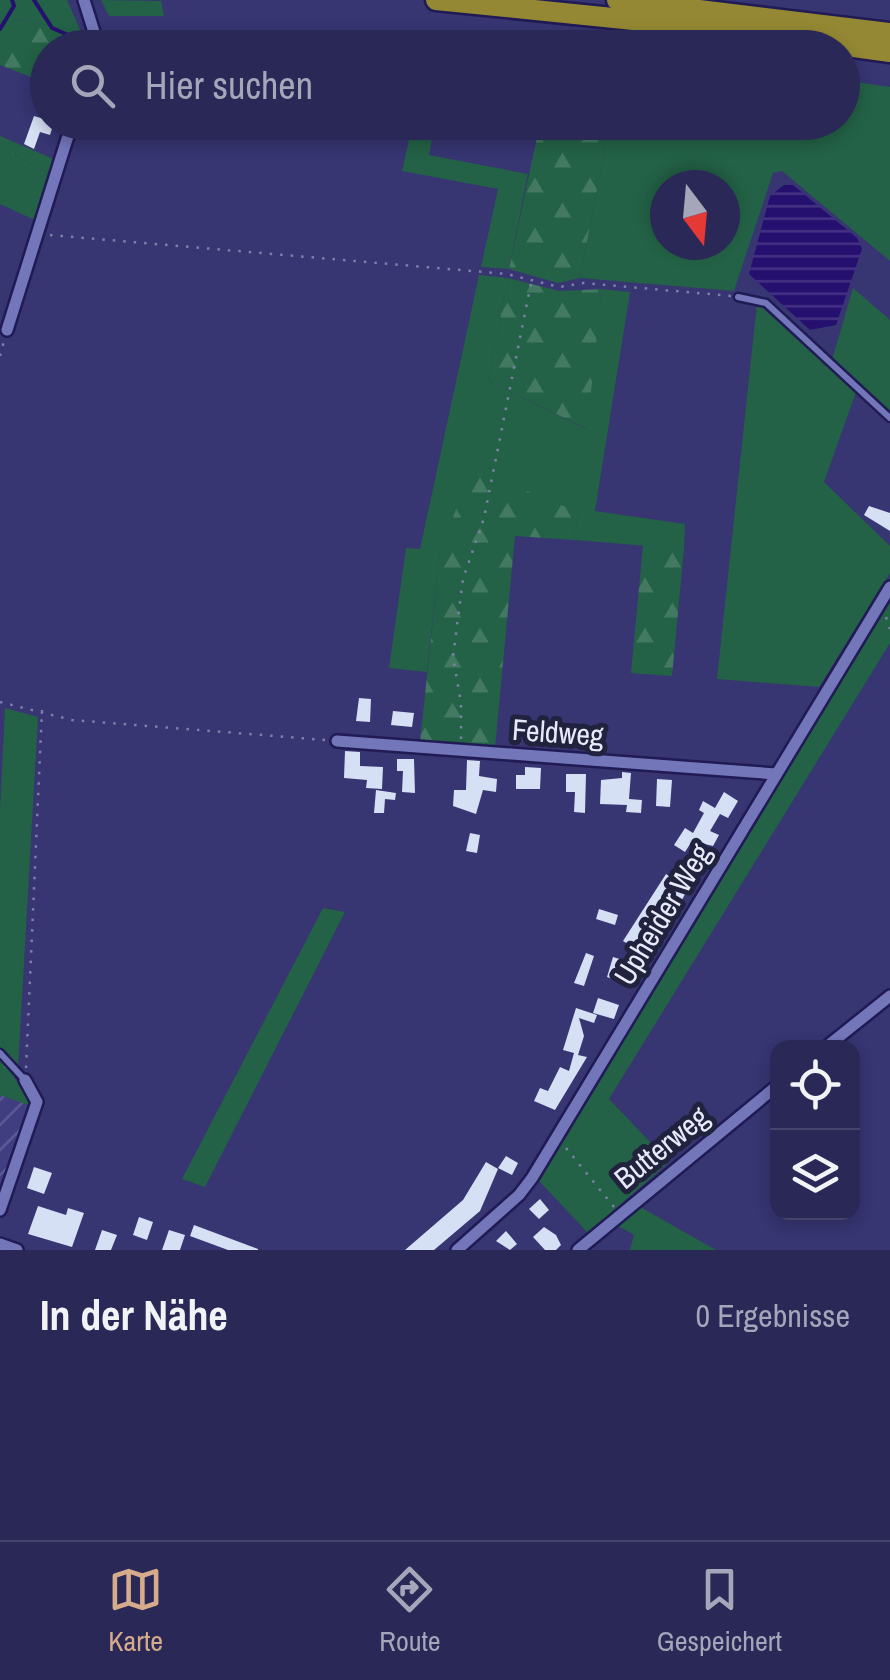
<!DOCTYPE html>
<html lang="de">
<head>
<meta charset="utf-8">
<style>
	:root { --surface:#292856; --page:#31305c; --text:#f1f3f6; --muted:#a5a6b9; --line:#45446c; --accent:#d6ab8b }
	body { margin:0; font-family:"Archivo Narrow",sans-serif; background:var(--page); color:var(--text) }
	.controls { position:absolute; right:30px; bottom:30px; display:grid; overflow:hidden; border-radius:20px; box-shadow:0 5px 15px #0003 }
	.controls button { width:90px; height:90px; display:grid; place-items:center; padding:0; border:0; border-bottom:2px solid var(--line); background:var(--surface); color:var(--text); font:50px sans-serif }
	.compass { position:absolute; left:650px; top:170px; width:90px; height:90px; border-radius:50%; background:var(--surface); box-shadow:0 5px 15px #0003; rotate:164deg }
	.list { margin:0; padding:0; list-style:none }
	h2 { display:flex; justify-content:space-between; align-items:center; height:130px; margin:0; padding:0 40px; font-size:42px }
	h2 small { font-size:32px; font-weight:400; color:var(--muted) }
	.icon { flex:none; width:55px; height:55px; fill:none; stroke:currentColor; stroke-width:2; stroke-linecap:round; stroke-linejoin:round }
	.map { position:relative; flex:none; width:890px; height:1250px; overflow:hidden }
	.search { position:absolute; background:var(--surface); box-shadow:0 5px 15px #0003; left:30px; right:30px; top:30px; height:110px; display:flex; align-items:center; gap:25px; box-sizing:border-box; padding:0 35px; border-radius:55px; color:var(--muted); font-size:38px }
	.sheet { height:290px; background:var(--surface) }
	nav { display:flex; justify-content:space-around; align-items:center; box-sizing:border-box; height:140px; border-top:2px solid var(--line); background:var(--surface); font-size:28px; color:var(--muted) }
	nav a { display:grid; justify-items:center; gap:5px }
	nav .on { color:var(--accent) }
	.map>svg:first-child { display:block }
	.industrial { fill:url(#industrial-furrows) }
	.green { fill:#236246; fill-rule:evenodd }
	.forest { fill:url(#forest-firs) }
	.water { fill:url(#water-rules) }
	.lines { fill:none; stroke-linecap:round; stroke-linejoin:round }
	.stream { stroke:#250f6f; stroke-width:4 }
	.building { fill:#d5e0f4 }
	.lane-casing { stroke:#201a55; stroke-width:11 }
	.street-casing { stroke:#201a55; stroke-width:16 }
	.highway-casing { stroke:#201a55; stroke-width:25 }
	.path { stroke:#807fa9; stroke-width:2.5; stroke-dasharray:2.5 8; stroke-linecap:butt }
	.lane { stroke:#7376b9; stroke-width:6 }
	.street { stroke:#7376b9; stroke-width:11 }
	.highway { stroke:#948834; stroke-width:20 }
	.labels { text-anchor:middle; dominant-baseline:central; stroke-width:10; stroke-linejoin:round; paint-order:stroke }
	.street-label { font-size:30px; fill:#e8eaf9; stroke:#21223e }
</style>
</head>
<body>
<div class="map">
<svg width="890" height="1250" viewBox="0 0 890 1250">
	<defs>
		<pattern id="industrial-furrows" width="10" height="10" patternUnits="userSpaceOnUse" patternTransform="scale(2.5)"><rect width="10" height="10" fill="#403e81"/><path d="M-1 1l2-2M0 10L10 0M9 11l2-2" fill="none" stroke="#5c5a94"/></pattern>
		<pattern id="forest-firs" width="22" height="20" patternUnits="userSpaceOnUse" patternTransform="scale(2.5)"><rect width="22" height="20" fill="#236246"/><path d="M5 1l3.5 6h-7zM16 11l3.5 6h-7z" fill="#437961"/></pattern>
		<pattern id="water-rules" width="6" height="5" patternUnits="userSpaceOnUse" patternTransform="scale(2.5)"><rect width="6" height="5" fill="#250f6f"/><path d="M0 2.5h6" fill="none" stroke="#453284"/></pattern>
	</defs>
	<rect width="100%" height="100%" fill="#373572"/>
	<!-- industrial -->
	<polygon class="industrial" points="0,1095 31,1106 0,1195"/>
	<!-- green -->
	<g class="green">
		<polygon points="0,0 67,0 81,32 24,20 0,22"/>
		<polygon points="101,0 161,1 164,16 109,16"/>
		<path d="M843 80 890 87V261L782 171 773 173 734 291 580 278 610 123 842 122ZM665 185H725V245H665Z"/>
		<polygon points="435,122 429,155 528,174 509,269 481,267 498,189 402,171 412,126 404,123"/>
		<polygon points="0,147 52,175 37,221 0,204"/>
		<polygon points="479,275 508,278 488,381 586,429 602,289 630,292 595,511 685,524 684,549 575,540 578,512 440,553 427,672 389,668 406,548 420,549"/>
		<polygon points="853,288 890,320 890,412 832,360"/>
		<polygon points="757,303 856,392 824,482 890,546 890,573 819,687 717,679"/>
		<polygon points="890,596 890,643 609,1099 669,1162 588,1233 539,1181"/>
		<polygon points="5,708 38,717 18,1068 0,1038 0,810"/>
		<polygon points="323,908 345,912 205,1187 182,1179"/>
		<polygon points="635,1204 716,1250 630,1250 634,1235 613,1223"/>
	</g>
	<!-- forest -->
	<g class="forest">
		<polygon points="24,20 81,32 85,47 48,48 47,83 0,65 0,22"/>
		<polygon points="540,123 610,123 580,278 558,283 509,269"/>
		<polygon points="0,136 56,160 52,175 0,147"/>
		<polygon points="508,278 559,291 602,289 587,429 488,381"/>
		<polygon points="471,468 578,512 575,540 515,536 495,747 420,742 440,553"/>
		<polygon points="643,545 684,549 672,676 631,673"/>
		<polygon points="0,1038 18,1068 14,1078 29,1093 31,1106 0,1095"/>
	</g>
	<!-- water -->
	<polygon class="water" points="784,185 793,185 857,238 862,249 836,325 810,330 749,274 770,196"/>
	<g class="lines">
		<!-- stream -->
		<g class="stream">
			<polyline points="34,0 52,28 66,34"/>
			<polyline points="0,29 14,6 12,0"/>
		</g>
	</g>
	<!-- building -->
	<g class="building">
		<polygon points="34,116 54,122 50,135 40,132 34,149 24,144"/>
		<polygon points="869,506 890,513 890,531 864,515"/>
		<polygon points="359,698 371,699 370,722 356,721"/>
		<polygon points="393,711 414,713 412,727 391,725"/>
		<polygon points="345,751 360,752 360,766 383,767 382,789 366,788 367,780 344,778"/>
		<polygon points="397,759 414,759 415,793 402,792 403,771 397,771"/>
		<polygon points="467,760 480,761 479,776 497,779 496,792 483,790 476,814 453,806 454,790 466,790"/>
		<polygon points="525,767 541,768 540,789 516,789 516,775 525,775"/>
		<polygon points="622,772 631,773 629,799 642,800 641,813 626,812 627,805 600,804 601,780 622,778"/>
		<polygon points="566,774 586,774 585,813 574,812 575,792 566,792"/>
		<polygon points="657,779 672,780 670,807 656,806"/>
		<polygon points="376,790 396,793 395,800 385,799 384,813 374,813"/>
		<polygon points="724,792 738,801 728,818 720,814 710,831 719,835 713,846 692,841 685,852 674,845 685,828 693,833 704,813 699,810 703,801 715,808"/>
		<polygon points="470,833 480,835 477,853 466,851"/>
		<polygon points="684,863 696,872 679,906 670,904 649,938 657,943 650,955 643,953 623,941 666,874 673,879"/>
		<polygon points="599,909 618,915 615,925 596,919"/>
		<polygon points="586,953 594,956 584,986 574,983"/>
		<polygon points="613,957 636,964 629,985 607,977"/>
		<polygon points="598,998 619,1005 614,1019 593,1013"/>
		<polygon points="576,1008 597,1015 594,1023 579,1018 584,1036 578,1055 587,1057 555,1110 534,1101 540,1088 548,1091 560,1067 569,1071 574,1053 563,1050"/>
		<polygon points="506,1156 518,1163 512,1175 498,1168"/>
		<polygon points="486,1162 498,1169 480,1211 434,1250 405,1250 463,1200"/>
		<polygon points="34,1167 52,1173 44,1194 27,1188"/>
		<polygon points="540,1199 549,1210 539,1219 529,1209"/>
		<polygon points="38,1206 66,1215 68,1208 84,1213 72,1247 28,1234"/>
		<polygon points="139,1217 153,1222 147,1240 133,1235"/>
		<polygon points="194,1225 258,1249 258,1250 228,1250 190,1236"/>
		<polygon points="544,1227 556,1235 561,1245 556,1250 545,1250 533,1237"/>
		<polygon points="102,1230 117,1235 111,1250 95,1250"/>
		<polygon points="169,1230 185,1235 180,1250 162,1250"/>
		<polygon points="506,1231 517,1244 510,1250 496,1241"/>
	</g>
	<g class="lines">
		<defs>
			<g id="lane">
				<polyline points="738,297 766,303 890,418"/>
				<polyline points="0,1053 24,1079"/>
			</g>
			<g id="street">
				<polyline points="84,0 99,48"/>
				<polyline points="7,330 67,139 76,122"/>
				<polyline points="337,741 776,774"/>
				<polyline points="825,1048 890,996"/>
				<polyline points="0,1210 37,1102 25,1080"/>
				<polyline points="0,1244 17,1250"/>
				<polyline points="457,1250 519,1195 532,1178 890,587"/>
				<polyline points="578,1250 778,1085"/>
			</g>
			<g id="highway">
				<polyline points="436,0 731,30 890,52"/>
				<polyline points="617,0 890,33"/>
			</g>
		</defs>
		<!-- lane casing -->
		<use href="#lane" class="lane-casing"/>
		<!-- street casing -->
		<use href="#street" class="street-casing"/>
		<!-- highway casing -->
		<use href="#highway" class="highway-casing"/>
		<!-- path -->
		<g class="path">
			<polyline points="50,235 507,274 559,287 584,283 732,296"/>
			<polyline points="0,356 4,341"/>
			<polyline points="886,617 890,629"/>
			<polyline points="0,702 72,720 325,740"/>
			<polyline points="461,739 461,703 453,657 463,579 484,518 532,278"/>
			<polyline points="26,1068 42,710"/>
			<polyline points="566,1148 614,1207"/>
		</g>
		<!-- lane -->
		<use href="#lane" class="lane"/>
		<!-- street -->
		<use href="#street" class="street"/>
		<!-- highway -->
		<use href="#highway" class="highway"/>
	</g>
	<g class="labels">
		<!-- street labels -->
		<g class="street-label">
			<text transform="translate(558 732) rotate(4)">Feldweg</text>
			<text transform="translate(662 914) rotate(-59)">Upheider Weg</text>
			<text transform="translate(661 1147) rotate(-39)">Butterweg</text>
		</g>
	</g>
</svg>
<div class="controls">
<button><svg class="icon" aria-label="locate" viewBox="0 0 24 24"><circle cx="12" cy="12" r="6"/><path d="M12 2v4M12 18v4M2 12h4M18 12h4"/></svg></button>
<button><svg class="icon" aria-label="layers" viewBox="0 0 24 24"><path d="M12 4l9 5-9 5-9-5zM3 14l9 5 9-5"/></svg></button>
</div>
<svg class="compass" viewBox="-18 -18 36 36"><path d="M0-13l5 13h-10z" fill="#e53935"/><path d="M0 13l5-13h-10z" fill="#a5a6b9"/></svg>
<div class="search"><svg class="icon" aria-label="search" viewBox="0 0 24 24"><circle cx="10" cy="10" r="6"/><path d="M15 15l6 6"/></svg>Hier suchen</div>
</div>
<section class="sheet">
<h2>In der Nähe<small>0 Ergebnisse</small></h2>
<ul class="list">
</ul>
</section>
<nav>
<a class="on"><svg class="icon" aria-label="map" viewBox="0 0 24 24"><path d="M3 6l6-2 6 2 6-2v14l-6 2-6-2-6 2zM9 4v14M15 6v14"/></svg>Karte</a>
<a><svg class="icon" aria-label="directions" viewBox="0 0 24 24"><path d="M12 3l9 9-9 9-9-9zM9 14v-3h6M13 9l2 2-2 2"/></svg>Route</a>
<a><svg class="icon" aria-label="saved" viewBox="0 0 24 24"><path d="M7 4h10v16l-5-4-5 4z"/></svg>Gespeichert</a>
</nav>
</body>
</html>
